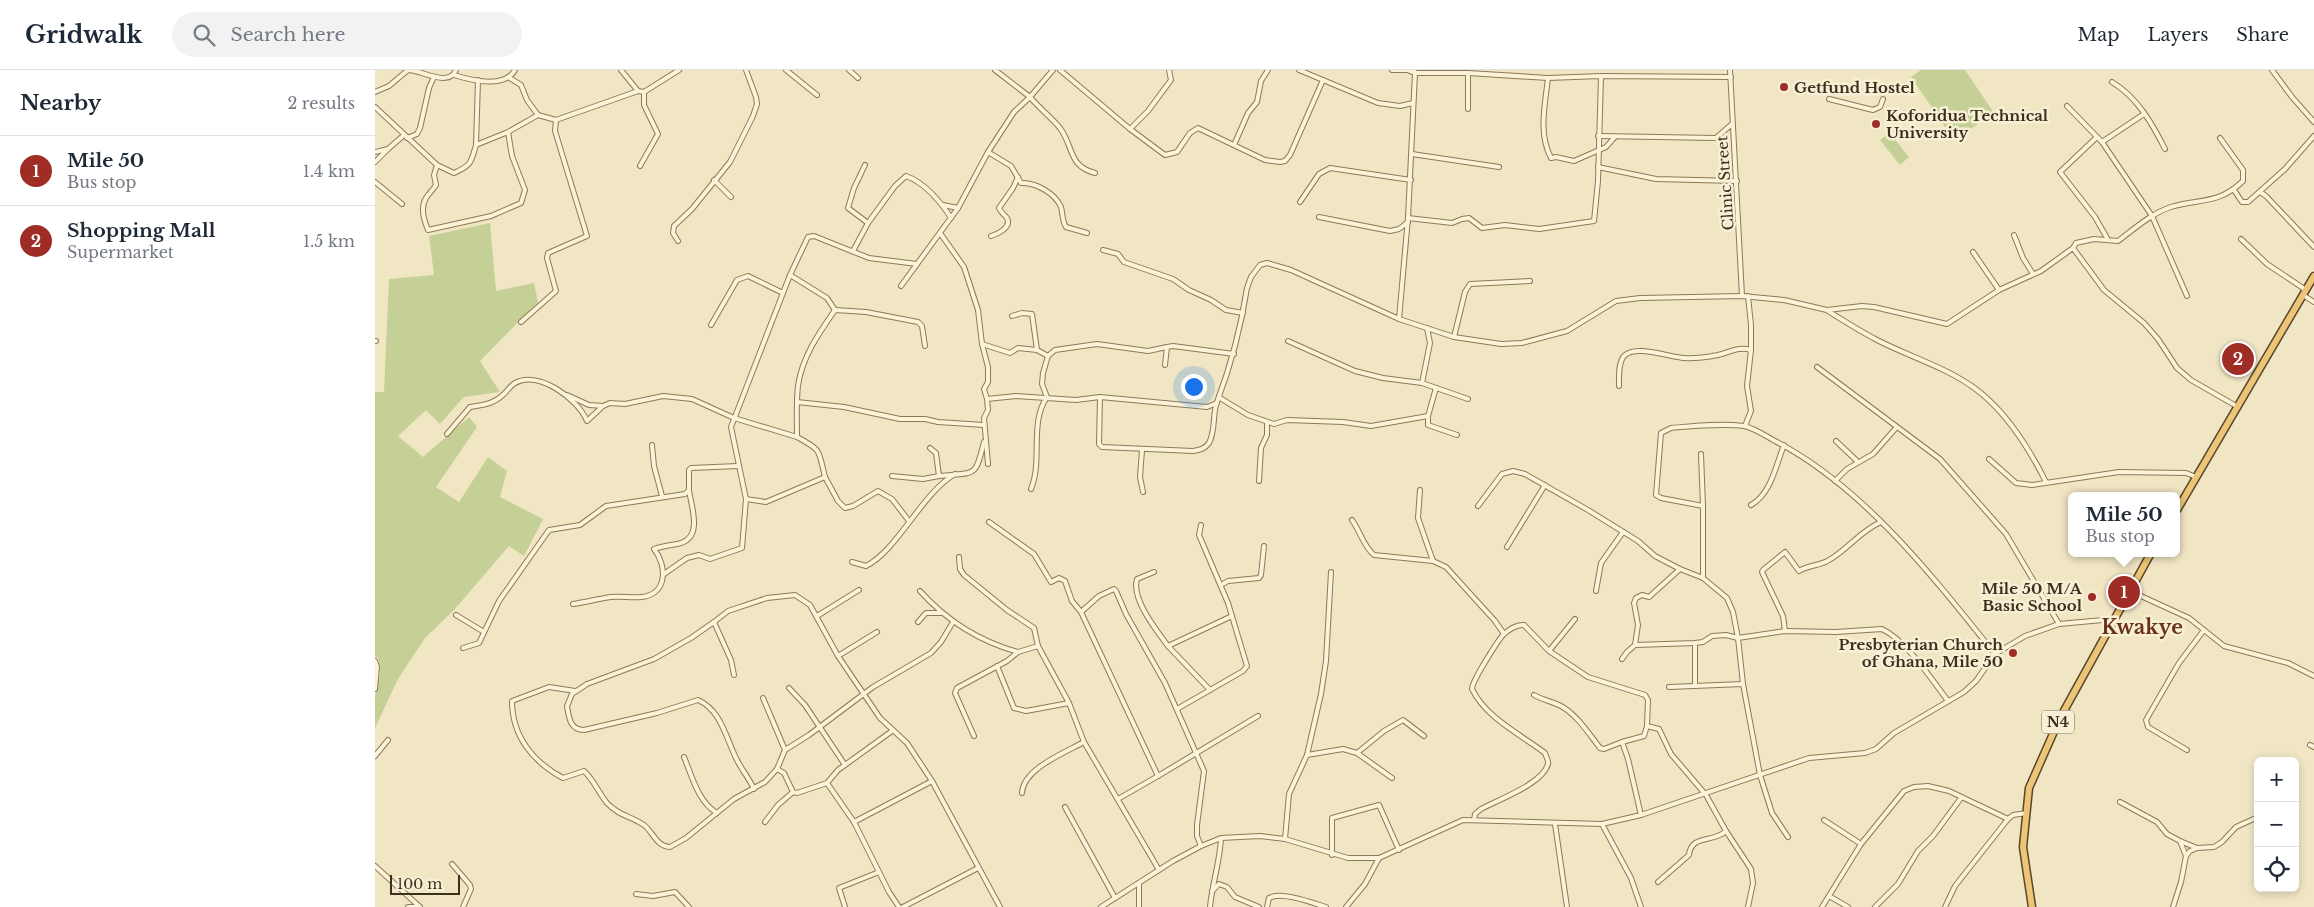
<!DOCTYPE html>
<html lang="en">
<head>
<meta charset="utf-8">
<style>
	:root { --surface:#fff; --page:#f2f2f3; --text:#1f2937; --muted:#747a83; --line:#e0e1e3; --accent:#9f2d26 }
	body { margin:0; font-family:"Libre Baskerville",serif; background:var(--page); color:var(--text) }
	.controls { position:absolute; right:15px; bottom:15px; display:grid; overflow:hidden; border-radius:8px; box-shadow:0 2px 8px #0003 }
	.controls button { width:45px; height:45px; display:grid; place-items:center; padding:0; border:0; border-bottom:1px solid var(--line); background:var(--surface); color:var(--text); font:25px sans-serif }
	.scale { position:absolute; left:15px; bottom:12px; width:70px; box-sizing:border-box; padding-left:5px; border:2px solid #3c2f1e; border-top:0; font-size:14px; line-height:18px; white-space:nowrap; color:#3c2f1e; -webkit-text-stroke:4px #f7f0d5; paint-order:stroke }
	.you { position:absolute; left:818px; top:316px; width:18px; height:18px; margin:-12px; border:4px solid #fff; border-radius:50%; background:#1a73e8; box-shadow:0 0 0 8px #1a73e833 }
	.badge { display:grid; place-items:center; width:32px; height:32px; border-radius:50%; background:var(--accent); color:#fff; font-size:16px; font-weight:700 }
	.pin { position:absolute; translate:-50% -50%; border:2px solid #fff; box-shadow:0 1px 5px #0006 }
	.popup { position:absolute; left:1693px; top:422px; width:112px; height:65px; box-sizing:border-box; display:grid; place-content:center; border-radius:8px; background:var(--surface); filter:drop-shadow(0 1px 4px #0005); font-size:16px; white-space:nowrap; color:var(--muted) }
	.popup b { font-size:19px; color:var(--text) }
	.popup::after { content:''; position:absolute; left:50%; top:100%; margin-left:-10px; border:10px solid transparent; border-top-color:var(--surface) }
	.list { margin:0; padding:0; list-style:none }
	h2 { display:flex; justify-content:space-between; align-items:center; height:65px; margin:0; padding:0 20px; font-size:21px }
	h2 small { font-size:16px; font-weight:400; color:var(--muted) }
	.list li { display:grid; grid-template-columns:32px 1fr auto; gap:15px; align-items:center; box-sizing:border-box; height:70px; padding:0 20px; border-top:1px solid var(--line) }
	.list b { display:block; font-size:19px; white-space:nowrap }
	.list p { margin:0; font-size:16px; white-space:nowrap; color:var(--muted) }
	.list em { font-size:16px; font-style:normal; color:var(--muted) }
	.icon { flex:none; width:28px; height:28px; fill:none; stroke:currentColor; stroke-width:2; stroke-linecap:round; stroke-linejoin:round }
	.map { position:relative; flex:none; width:1939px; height:837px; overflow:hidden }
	header { display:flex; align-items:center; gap:30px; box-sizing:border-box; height:70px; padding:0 25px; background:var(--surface); border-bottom:1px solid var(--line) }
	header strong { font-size:24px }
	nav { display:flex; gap:28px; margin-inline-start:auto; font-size:18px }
	.search { width:350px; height:45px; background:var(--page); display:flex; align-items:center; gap:12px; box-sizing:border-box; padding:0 18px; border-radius:28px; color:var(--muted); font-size:19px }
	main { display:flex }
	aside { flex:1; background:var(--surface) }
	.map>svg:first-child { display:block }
	.green { fill:#c5d097 }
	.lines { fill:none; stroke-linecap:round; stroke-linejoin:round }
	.minor-casing { stroke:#8d7859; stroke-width:6 }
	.trunk-casing { stroke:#5a452e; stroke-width:9 }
	.minor { stroke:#fbf3d8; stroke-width:4 }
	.trunk { stroke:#ecc676; stroke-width:6 }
	.poi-dot { fill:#9f2d26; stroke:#f7f0d5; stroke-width:2 }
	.labels { text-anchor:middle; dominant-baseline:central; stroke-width:5; stroke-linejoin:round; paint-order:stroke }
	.shield { fill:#f7f0d5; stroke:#746955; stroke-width:1 }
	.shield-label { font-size:14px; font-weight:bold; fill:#3c2f1e }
	.poi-label { font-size:15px; font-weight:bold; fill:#3c2f1e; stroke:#f7f0d5; text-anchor:start }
	.street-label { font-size:15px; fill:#3c2f1e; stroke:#f7f0d5 }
	.district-label { font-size:20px; font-weight:bold; fill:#6b311b; stroke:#f7f0d5 }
</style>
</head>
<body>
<header>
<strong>Gridwalk</strong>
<div class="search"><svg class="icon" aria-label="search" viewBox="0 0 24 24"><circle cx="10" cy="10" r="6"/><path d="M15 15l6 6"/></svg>Search here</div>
<nav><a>Map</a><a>Layers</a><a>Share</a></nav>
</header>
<main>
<aside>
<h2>Nearby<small>2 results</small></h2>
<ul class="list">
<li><span class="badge">1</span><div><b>Mile 50</b><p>Bus stop</p></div><em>1.4 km</em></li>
<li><span class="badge">2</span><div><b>Shopping Mall</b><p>Supermarket</p></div><em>1.5 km</em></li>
</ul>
</aside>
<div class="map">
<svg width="1939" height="837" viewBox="0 0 1939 837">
	<rect width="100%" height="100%" fill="#f1e6c4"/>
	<!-- green -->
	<g class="green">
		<polygon points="1546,0 1590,0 1619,43 1579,70 1536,7"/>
		<polygon points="1515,63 1534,87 1525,95 1505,70"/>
		<polygon points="115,153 121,221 159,213 163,232 105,291 125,322 89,327 65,354 51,340 23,366 48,387 94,347 102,357 61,417 84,432 113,387 132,401 125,427 168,449 149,486 134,476 79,540 50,568 23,609 0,658 0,626 5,605 3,588 0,586 0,322 9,322 14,209 59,205 54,166"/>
	</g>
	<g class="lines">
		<defs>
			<g id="minor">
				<polyline points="246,0 263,21"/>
				<polyline points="411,0 442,25"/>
				<polyline points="474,0 483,8"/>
				<polyline points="620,0 655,27 678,0"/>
				<polyline points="685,0 755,59 790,85 802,82 815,63 823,58 890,90 905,92 910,91 915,85 948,10"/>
				<polyline points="924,0 1003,33 1025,36 1038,33"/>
				<polyline points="1039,0 1040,3 1093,3 1173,8 1226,6 1356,7"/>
				<polyline points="1355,0 1367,226"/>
				<polyline points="1897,0 1917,27 1939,52"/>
				<path d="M79 5C95 10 129 19 140 0"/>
				<polyline points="133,7 146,15 152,30 163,45"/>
				<path d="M1173 8C1170 35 1163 63 1176 88L1181 87 1199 91 1231 77 1239 68"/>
				<path d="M1737 12C1762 27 1777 53 1790 79"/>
				<path d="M0 22 14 16 33 0C47 0 73 18 81 0"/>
				<polyline points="1454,29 1498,40 1505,37 1508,29"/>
				<polyline points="1692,36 1727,72 1777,146 1812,226"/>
				<polyline points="0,37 62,95"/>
				<polyline points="1093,39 1093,3"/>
				<polyline points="755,59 773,41 796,10 794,0"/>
				<path d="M133 62 101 75C96 92 97 95 79 103L62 95 59 105 61 115C58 120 54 123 51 128 45 138 49 150 53 160L116 146 146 133 150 120 137 86 133 62 163 45 181 50 263 21 269 22 304 0"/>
				<polyline points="1223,66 1341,68 1357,54"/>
				<polyline points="1722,67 1685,102 1720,147 1732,168"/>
				<polyline points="32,68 42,64 45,58 54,18 59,7"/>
				<polyline points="1727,72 1769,44"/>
				<polyline points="101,75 103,10"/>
				<polyline points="859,75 873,43 882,32 886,11 893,0"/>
				<polyline points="0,82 13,79 29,65"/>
				<path d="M613 82 636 96 646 113C660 112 680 123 686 137 688 144 687 151 691 157L712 163"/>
				<polyline points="1037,84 1124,97"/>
				<polyline points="0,92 13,79"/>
				<path d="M490 95 479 118 473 138 493 153 520 116 531 106C549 112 566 132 576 148"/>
				<polyline points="265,96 283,64 269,35 269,22"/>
				<polyline points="1223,97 1281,109 1362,111"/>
				<polyline points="339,110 356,127"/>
				<polyline points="0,112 27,134"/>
				<polyline points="1859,120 1867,132 1873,132 1910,99 1939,66"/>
				<polyline points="1885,122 1891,126 1939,177"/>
				<polyline points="925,132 944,104 955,98 1036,110"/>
				<polyline points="568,135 583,138"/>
				<polyline points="944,147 1015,161 1024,159 1033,152"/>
				<polyline points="1033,148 1077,153 1087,149 1094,148 1107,158 1130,155 1164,159 1219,151 1223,111 1226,6"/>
				<polyline points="565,163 589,197 603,240 607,274 613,297 613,312 609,319 612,329"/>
				<polyline points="1639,165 1648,188 1658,204"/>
				<path d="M616 166C622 164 637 158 632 148 629 144 626 143 624 138L638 118 643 107"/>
				<polyline points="1866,169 1892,194 1931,220"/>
				<polyline points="303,171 298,163 299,156 317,139 355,92 378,46 382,34 381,27 371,0"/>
				<path d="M1698 178 1701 173 1719 169 1743 171C1759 159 1777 143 1796 137 1825 128 1843 135 1868 111V100L1845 68"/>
				<polyline points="728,180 743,184 749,192 798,209 814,220 836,230 851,240 868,243"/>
				<polyline points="478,181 493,153"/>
				<polyline points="1598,182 1624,220"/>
				<polyline points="415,205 452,228 460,240"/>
				<path d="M526 216 583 138 613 82 639 42 655 27C664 38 676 47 685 58 699 77 693 96 720 103"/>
				<polyline points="1928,225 1939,232"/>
				<polyline points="1373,226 1376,255 1376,280"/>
				<path d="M1453 241C1469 251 1485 261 1502 270 1533 286 1568 296 1598 317 1629 339 1654 378 1671 412"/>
				<polyline points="637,246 647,243 657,244 662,280 673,286"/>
				<polyline points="1024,249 1079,267 1126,274 1147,273 1192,261 1241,231 1265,228 1367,226 1409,230 1452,240 1487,236 1499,237 1572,254 1624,220 1666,201 1698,178 1729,220 1769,253 1783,269 1802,298 1816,310 1863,337"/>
				<polyline points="146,252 181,221 172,188 173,183 212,166 180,61 181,50"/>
				<polyline points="336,255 362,210 373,206 408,223"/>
				<polyline points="1079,267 1090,222 1095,214 1155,211"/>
				<polyline points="0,271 1,271"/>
				<polyline points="913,271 980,301 1008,308 1047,313 1093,329"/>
				<polyline points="607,274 635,283 643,278 662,280"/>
				<polyline points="790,295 792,277 798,276 859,284"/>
				<polyline points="1442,297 1565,389 1631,464 1684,554"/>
				<polyline points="1047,313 1055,273 1052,258"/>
				<path d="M1244 316C1244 308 1243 293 1249 286 1260 274 1294 287 1309 288 1320 289 1332 287 1343 285 1356 282 1363 276 1376 280L1372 316 1376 341 1370 356"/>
				<polyline points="1061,318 1053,346 1053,355 1082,365"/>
				<polyline points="192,325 214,335 228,336"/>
				<path d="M725 327 724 374 727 377 818 381C824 380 830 379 834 373 841 360 837 345 842 332 856 295 866 257 872 218L876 207 885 195 892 193 916 200 1024 249 1033 148 1040 3 1032 0H1017"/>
				<polyline points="845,328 873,345 899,354 912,350 968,352 996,356 1053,346"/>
				<polyline points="422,332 469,337 525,349 550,349 563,352 609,355"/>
				<path d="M72 364 95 337C110 335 118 334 129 324 133 320 136 315 140 313 164 300 203 329 212 351L228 336 235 333 250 334 288 326 317 329 359 348 422 367"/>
				<polyline points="1461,371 1482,391"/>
				<polyline points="277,375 279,396 287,426"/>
				<path d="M555 378 561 383 564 406C601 402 600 409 609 372"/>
				<polyline points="767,380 765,407 768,422"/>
				<polyline points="1326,384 1328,436"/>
				<polyline points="1614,389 1641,413 1657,415 1744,402 1811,403 1821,407"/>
				<polyline points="613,394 609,348 613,340 612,329 641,326 701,330 725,327 832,337 842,333"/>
				<polyline points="517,406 548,409 564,406"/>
				<polyline points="450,407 463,431 470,438 478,436 503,421 517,429 534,451"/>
				<polyline points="884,411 886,378 892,365 892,353"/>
				<polyline points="1460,411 1472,399 1498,384 1521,358"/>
				<path d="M656 419C668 390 654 353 672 327L667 314 668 303 673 286 680 280 722 274 773 281 792 277"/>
				<polyline points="1045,420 1043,448 1058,491"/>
				<path d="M371 429 391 432 450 407C443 380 448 381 422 367 422 350 421 333 423 316 427 287 444 263 460 240L491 242 543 252 547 256 550 276"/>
				<path d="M1376 435C1396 424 1401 395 1409 375"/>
				<polyline points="1103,436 1127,404 1138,401 1150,404 1213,440 1263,471 1280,486 1305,499 1328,508 1352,528 1358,542 1363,568 1368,614 1385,705 1397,743 1413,767"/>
				<path d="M977 450C985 461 989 477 999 485L1058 491 1071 497 1120 551 1129 564"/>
				<polyline points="614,452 659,484 676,512 684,508 690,511 697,531 706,542 783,706 883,646"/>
				<polyline points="1132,477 1170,415"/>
				<polyline points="584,487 585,499 589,505 632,540 659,558 663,576 694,633 709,672 784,800"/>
				<path d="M477 492 491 496C522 481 547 423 580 404"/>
				<path d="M779 502 762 509C756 529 782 561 793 576"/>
				<polyline points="289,504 312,488 324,485 335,489 367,478 371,429 356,357 415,205 433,167 439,166 494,188 542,194"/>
				<path d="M1328 508V436L1286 428 1281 425 1286 363 1296 358C1319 356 1346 353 1369 356 1379 358 1391 366 1400 371 1489 417 1559 508 1620 584"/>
				<polyline points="846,515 853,511 884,508 886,505 889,476"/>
				<path d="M545 521C572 551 603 571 643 582"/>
				<polyline points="1221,521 1226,493 1248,462"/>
				<polyline points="1755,521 1814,548 1849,576 1913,593 1939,606"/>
				<path d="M198 534C211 532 223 529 236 527 246 526 257 528 267 527 293 524 292 495 279 479 288 476 298 475 306 473 328 466 316 436 314 420"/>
				<polyline points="706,542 724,526 739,519 741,521 751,544 790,613 829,701 822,755 822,766 826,776"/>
				<polyline points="81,545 109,562"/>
				<polyline points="442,546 484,520"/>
				<polyline points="339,552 353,541 392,528 420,525 435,535 463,586 505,648 532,673 557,711 625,837"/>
				<polyline points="543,552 551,543 566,543"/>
				<path d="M1410 561 1408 546 1387 502 1388 500 1410 482 1424 501C1433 495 1445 496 1454 490 1473 479 1485 461 1506 452"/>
				<polyline points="1260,575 1263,555 1259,533 1261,528 1267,525 1274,527 1305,499"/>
				<polyline points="88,578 104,573 124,531 174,460 205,455 231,436 310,424 314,420 314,400 316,398 363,396"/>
				<polyline points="1174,581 1213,607 1270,625 1273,630 1272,656"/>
				<polyline points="463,586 502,562"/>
				<path d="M1247 589 1252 582 1260 575 1320 573 1328 572 1337 566 1351 565 1363 568 1410 561 1461 562 1507 559C1532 571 1557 610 1573 631"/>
				<polyline points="0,591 2,597 0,619"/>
				<polyline points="622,596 639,638 651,641 694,633"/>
				<path d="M359 605 356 590 339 552 316 568 279 589 212 614 197 624 192 636C194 648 195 660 209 660L282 643 323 630C346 640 351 668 361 688 366 699 374 708 379 719"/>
				<polyline points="1320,615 1320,573"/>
				<polyline points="1294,617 1368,614"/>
				<polyline points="414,618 430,635 470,695"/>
				<polyline points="835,620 793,576 857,546"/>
				<path d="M200 621 174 617 137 631C137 666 158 692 188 708L209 701C219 710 223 722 232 733 244 746 256 746 269 755 278 762 282 777 295 777L311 768 359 729 390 712 402 699 410 680 434 665 498 617 556 583 566 572 578 552"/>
				<path d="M1159 625C1168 630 1176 631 1184 635 1201 643 1214 664 1225 678L1229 679 1247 672 1253 689 1266 745"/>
				<polyline points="388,628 410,680"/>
				<polyline points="802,639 868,601 872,596 853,533 824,465 826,455"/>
				<polyline points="599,666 580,623 582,618 632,591 643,582 663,576"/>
				<polyline points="1247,672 1269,666 1272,656 1284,659 1296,684 1331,725 1351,761 1376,799 1378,813 1373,837"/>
				<polyline points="1935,675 1939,677"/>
				<polyline points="1812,680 1773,657 1771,650 1804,593 1829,560"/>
				<polyline points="982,683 1009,661 1028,650 1049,666"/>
				<polyline points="932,685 968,679 982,683 1017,708"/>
				<polyline points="0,686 13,670"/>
				<path d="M309 687C317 706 323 732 342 743"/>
				<polyline points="402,699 409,703 418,722 422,723 452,713 463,700 517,661"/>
				<polyline points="452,713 479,752 514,822 524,837"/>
				<path d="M647 723C648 699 689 683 709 672"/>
				<polyline points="743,729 783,706"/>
				<polyline points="1745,732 1782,752 1792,764 1805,771 1811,786 1806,812 1798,837"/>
				<polyline points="690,737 740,828"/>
				<path d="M1099 750 1100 744 1106 739C1122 730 1168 714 1173 694 1174 690 1171 687 1170 683 1145 664 1111 648 1097 619 1097 611 1122 572 1128 565 1133 560 1142 554 1149 555L1174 581 1200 549"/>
				<polyline points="1449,750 1486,774"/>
				<polyline points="390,752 403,735 418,722"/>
				<polyline points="479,752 557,711"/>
				<polyline points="1180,754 1192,837"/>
				<polyline points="1227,754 1256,808 1266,837"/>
				<polyline points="910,769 914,724 932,685 946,624 951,591 956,502"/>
				<polyline points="1805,771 1822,778 1839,777 1847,772 1861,757 1883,747"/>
				<polyline points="957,785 957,748 1004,735 1024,780"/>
				<polyline points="1811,786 1815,781 1822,778"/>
				<polyline points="77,794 95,815 96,819 88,837"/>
				<polyline points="0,796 45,837"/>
				<path d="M1283 812 1314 785C1316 764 1339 773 1351 761"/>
				<polyline points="764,813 764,837"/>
				<polyline points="837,821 844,814 852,817 860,827 884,837"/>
				<polyline points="261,824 278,826 300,822 314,837"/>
				<polyline points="1454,826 1473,837"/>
				<polyline points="33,837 42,837"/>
				<polyline points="470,837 464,818 504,802"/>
				<polyline points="528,837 603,798"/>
				<polyline points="726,837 798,791 826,776 846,768 885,766 910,769 973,788 1004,788 1088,750 1227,754 1266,745 1434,688 1490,683 1501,679 1519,663 1589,622 1601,611 1620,584 1650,566 1684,554 1739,549"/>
				<path d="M835 837C837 814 845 792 846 768"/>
				<path d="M892 837 894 828C907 821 938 833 951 837"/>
				<polyline points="971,837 990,814 1004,788"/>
				<polyline points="1447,837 1486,774 1529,721 1539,717 1553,716 1574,721 1633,749"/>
				<polyline points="1500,837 1523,814 1543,781 1558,766 1586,728"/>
				<polyline points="1570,837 1580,816 1633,749 1638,745 1652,743"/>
			</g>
			<g id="trunk">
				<polyline points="1802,440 1939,206"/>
				<polyline points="1657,837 1648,777 1654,718 1685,648 1776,483"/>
			</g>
		</defs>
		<!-- minor casing -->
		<use href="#minor" class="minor-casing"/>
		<!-- trunk casing -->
		<use href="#trunk" class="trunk-casing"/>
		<!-- minor -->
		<use href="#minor" class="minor"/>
		<!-- trunk -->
		<use href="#trunk" class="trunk"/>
	</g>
	<!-- markers -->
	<g class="poi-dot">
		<circle cx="1409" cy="17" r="5"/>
		<circle cx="1501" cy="54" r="5"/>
		<circle cx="1717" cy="527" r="5"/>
		<circle cx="1638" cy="583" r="5"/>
	</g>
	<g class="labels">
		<!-- shield labels -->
		<rect class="shield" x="1667" y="640.5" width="32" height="23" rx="4"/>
		<g class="shield-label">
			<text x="1683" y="652">N4</text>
		</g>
		<!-- poi labels -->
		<g class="poi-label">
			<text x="1419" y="17">Getfund Hostel</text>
			<text x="1511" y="45">Koforidua Technical<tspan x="1511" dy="17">University</tspan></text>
			<text x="1707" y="518" text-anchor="end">Mile 50 M/A<tspan x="1707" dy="17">Basic School</tspan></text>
			<text x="1628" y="574" text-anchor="end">Presbyterian Church<tspan x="1628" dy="17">of Ghana, Mile 50</tspan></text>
		</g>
		<!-- street labels -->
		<g class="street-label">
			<text transform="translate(1350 113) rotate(-94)">Clinic Street</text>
		</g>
		<!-- district labels -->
		<g class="district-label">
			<text x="1767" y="557">Kwakye</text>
		</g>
	</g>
</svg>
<div class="controls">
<button>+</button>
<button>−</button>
<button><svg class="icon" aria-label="locate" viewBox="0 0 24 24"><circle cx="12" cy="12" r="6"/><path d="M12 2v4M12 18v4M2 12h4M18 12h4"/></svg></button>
</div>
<div class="scale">100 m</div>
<div class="you"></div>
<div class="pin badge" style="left:1749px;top:522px">1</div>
<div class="popup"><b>Mile 50</b>Bus stop</div>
<div class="pin badge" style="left:1863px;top:289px">2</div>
</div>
</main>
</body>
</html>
